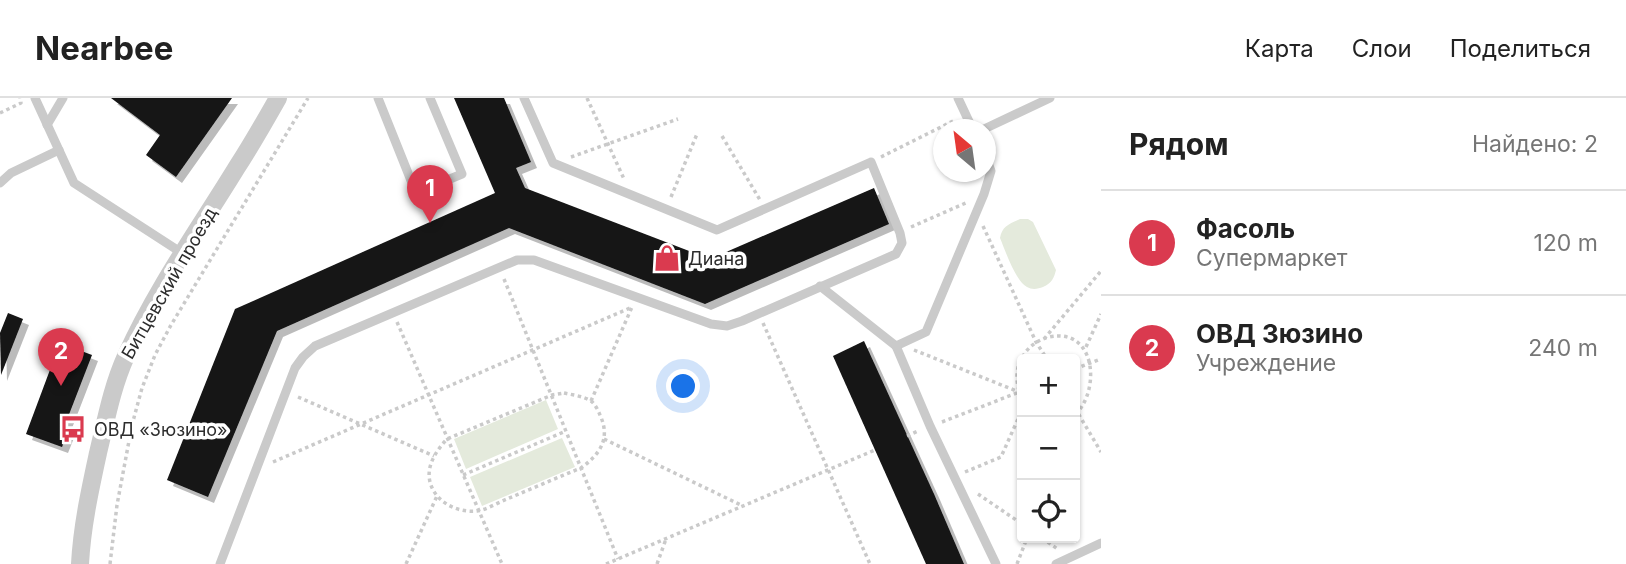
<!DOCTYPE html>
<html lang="ru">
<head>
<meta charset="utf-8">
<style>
	:root { --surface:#fff; --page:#f2f2f2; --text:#222; --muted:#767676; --line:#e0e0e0; --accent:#da3a4f }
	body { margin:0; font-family:Inter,sans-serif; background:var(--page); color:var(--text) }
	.controls { position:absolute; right:21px; bottom:21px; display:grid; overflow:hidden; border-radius:7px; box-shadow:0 2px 5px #0004 }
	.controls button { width:63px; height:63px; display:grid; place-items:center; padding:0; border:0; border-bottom:2px solid var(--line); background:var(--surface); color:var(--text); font:35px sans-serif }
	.compass { position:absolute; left:933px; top:21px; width:63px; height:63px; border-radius:50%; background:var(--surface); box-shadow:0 2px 5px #0004; rotate:331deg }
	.you { position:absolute; left:684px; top:289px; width:24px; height:24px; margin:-18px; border:5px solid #fff; border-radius:50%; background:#1a73e8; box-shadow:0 0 0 10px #1a73e833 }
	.badge { display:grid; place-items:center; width:46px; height:46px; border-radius:50%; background:var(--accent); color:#fff; font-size:23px; font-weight:700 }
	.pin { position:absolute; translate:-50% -58px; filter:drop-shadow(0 2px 4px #0008) }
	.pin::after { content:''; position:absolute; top:37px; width:24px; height:21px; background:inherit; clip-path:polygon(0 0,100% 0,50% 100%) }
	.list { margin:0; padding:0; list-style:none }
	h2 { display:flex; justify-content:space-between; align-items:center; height:91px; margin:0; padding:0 28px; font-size:30px }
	h2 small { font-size:23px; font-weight:400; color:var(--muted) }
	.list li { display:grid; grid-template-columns:46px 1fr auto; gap:21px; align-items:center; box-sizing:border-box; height:105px; padding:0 28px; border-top:2px solid var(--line) }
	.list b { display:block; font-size:26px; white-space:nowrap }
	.list p { margin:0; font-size:23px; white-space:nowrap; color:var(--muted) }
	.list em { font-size:23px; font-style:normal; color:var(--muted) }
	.icon { flex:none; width:38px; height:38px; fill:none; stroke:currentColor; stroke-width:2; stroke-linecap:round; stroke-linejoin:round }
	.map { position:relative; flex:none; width:1101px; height:466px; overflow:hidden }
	header { display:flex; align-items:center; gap:42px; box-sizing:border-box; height:98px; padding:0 35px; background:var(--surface); border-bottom:2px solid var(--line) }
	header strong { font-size:33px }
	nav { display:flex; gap:38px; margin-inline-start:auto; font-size:24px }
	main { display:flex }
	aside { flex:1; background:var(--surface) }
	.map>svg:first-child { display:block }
	.green { fill:#e4eadc }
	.building { fill:#141414; filter:url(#shadow) }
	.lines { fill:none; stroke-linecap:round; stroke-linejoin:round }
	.path { stroke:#cacaca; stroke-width:3.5; stroke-dasharray:3.5 3.5; stroke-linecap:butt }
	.lane { stroke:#cacaca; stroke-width:9 }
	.street { stroke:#cacaca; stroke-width:18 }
	.labels { text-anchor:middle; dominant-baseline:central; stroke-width:7; stroke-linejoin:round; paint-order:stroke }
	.poi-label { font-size:18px; fill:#2d2d2d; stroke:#fff; text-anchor:start }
	.street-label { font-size:18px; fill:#2d2d2d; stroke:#fff }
</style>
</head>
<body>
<header>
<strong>Nearbee</strong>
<nav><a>Карта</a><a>Слои</a><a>Поделиться</a></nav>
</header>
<main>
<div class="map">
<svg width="1101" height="466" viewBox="0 0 1101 466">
	<defs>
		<filter id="shadow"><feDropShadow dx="6" dy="6" stdDeviation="0" flood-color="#0004"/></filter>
	</defs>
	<rect width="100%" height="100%" fill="#fff"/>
	<!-- green -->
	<g class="green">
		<path d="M1020 121H1028L1033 124 1056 172C1054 180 1052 185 1043 189 1038 191 1032 192 1027 189 1016 184 1005 152 1000 140 1002 128 1009 126 1020 121Z"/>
		<polygon points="546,302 558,331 466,371 454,341"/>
		<polygon points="562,340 575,369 482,408 470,379"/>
	</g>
	<!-- building -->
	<g class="building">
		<polygon points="111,0 232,0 176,79 146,57 160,37"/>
		<polygon points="454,0 504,0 531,64 516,70 525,90 710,161 874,90 889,126 705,206 509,130 277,233 208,399 167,382 235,211 495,95"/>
		<polygon points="8,215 23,221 1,277 0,235"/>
		<polygon points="864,243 934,396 964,466 926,466 833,258"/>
		<polygon points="60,245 92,257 63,332 68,334 62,349 26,336"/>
	</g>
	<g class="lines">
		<!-- path -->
		<g class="path">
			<polyline points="587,0 624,81"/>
			<polyline points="0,15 21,5 20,0"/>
			<polyline points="722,38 760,102"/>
			<polyline points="571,59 678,21"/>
			<polyline points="881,59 955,22"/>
			<polyline points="671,99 697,36"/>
			<polyline points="983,128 1036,244 1047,261"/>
			<polyline points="911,129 968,104"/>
			<polyline points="504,181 618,461"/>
			<polyline points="397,224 502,466"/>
			<polyline points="763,225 870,466"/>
			<polyline points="1044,241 1101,173"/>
			<polyline points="1086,249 1101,216"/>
			<polyline points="914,252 1019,294"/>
			<polyline points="1075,271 1101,261"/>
			<path d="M564 295C573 297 583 298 591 303 595 306 598 312 600 317 611 341 600 356 581 370 556 380 531 391 507 401 497 405 486 412 477 413 457 415 435 404 430 384 426 368 436 353 447 341L552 297Z"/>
			<polyline points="298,299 434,358"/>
			<path d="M1022 299C1015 286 1015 270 1023 258 1029 248 1038 242 1049 239 1096 229 1101 292 1075 317"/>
			<polyline points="591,303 632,209"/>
			<polyline points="1075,310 1101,354"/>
			<polyline points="942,324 1022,293"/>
			<polyline points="907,338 918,333"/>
			<polyline points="604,341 743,408"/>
			<polyline points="273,364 630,210"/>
			<polyline points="965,374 1001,359 1022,312"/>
			<polyline points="463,377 566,333"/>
			<polyline points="978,396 1022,426"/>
			<polyline points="1042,440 1059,452"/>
			<polyline points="110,466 117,407 132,327 142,290 155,257 171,227 308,0"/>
			<polyline points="406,466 437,398"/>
			<polyline points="606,466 875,352"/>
			<polyline points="657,466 666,441"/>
			<polyline points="1017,466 1027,440"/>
		</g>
		<!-- lane -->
		<g class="lane">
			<polyline points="35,0 74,85 182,155"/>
			<polyline points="378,0 416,95 462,76 430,0"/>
			<polyline points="958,0 973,32"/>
			<polyline points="47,27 63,0"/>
			<polyline points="982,32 1050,0"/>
			<polyline points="0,85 11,75 59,52"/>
			<polyline points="820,188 896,248 926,234 984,96 991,73 986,59"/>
			<polyline points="896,248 930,328 996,466"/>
			<polyline points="220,466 295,270 303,259 315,248 517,162 534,162 711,226 727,228 742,223 896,156 902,145 900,135 871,64 717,132 553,65 524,0"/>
			<polyline points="1056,466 1101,445"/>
		</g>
		<!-- street -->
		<path class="street" d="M80 466C82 428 90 392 98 355 106 322 112 289 126 258 156 191 199 131 237 69 252 46 265 23 278 0"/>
	</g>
	<!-- icons -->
	<defs>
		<symbol id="shop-bare" viewBox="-9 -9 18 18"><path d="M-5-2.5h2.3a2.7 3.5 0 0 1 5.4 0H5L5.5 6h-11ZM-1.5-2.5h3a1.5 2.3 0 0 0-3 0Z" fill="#da3a4f" stroke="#fff" stroke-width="2.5" paint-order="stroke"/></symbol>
		<symbol id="bus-bare" viewBox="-9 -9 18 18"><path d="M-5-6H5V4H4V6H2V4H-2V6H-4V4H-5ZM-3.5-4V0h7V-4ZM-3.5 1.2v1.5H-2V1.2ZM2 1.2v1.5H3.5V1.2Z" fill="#da3a4f" stroke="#fff" stroke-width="2.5" paint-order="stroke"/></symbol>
	</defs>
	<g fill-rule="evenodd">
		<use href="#shop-bare" x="648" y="141" width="38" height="38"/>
		<use href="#bus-bare" x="54" y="312" width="38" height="38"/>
	</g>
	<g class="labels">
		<!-- poi labels -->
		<g class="poi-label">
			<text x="688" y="160">Диана</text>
			<text x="94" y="331">ОВД «Зюзино»</text>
		</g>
		<!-- street labels -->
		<g class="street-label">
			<text transform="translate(169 185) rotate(-60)">Битцевский проезд</text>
		</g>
	</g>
</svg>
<div class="controls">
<button>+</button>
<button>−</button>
<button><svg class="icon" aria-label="locate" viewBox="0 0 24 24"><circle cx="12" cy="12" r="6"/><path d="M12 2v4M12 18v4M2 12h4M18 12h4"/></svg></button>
</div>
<svg class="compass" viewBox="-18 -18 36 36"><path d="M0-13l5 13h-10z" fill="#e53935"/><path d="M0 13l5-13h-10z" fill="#767676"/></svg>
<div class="you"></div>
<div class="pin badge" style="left:430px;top:125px">1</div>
<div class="pin badge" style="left:61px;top:288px">2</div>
</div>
<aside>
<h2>Рядом<small>Найдено: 2</small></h2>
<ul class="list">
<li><span class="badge">1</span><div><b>Фасоль</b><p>Супермаркет</p></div><em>120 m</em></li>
<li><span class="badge">2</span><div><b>ОВД Зюзино</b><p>Учреждение</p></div><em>240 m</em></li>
</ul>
</aside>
</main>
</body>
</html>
